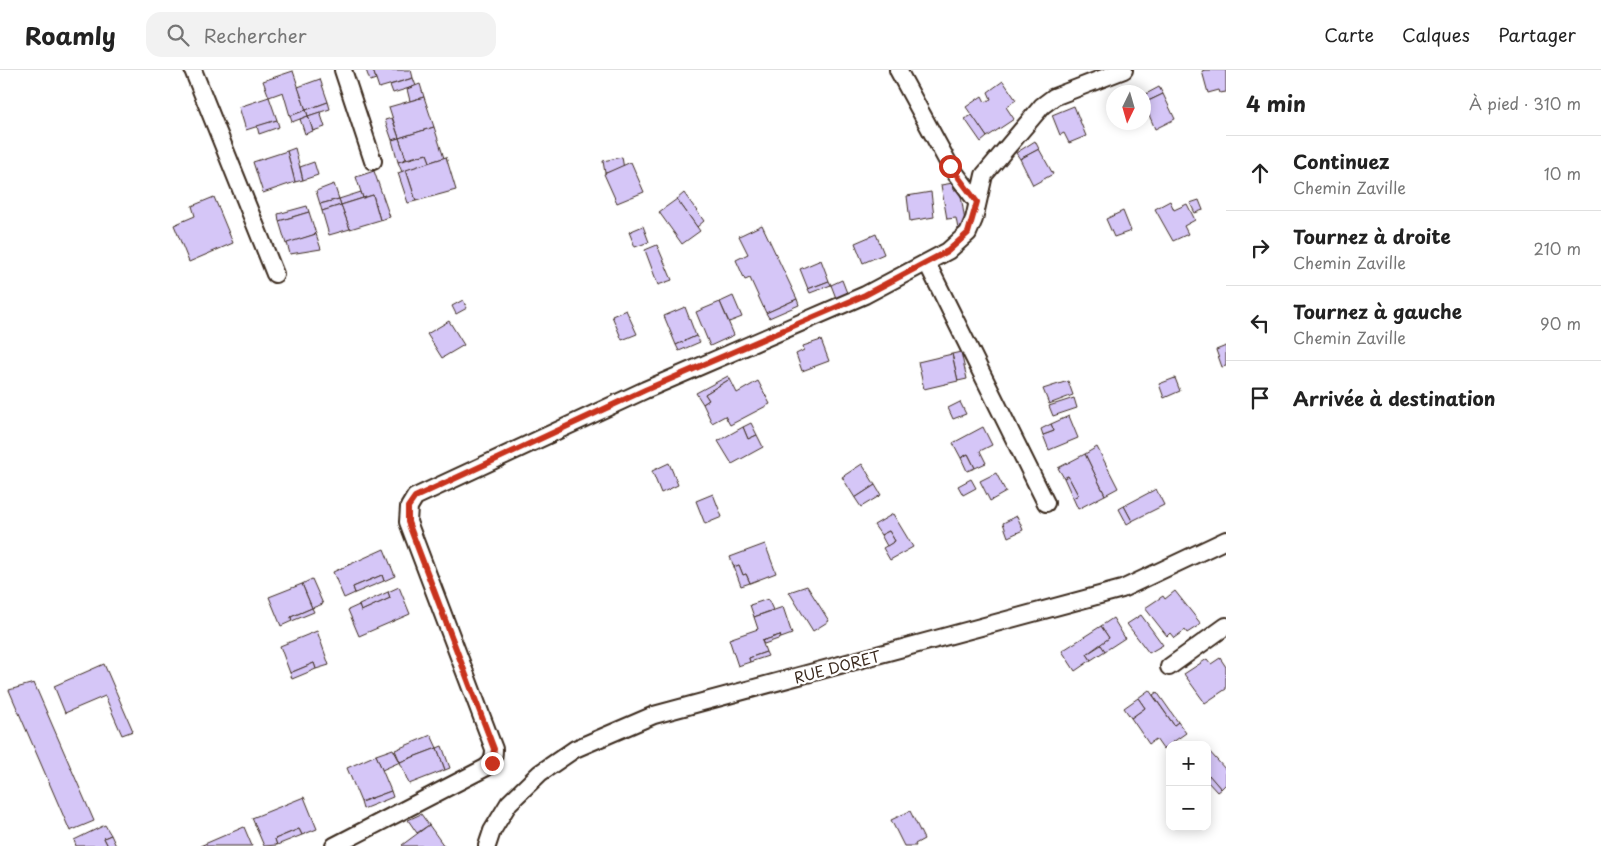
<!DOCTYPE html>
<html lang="fr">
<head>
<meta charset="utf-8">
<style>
	:root { --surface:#fff; --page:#f2f2f2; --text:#222; --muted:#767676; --line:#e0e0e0 }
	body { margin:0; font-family:"Playpen Sans",sans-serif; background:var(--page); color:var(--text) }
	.controls { position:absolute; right:15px; bottom:15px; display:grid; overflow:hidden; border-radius:10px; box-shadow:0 2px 12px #0003 }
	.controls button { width:45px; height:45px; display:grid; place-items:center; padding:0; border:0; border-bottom:1px solid var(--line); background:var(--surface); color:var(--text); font:25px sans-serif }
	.compass { position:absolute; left:1106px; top:15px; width:45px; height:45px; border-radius:50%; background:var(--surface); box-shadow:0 2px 12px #0003; rotate:185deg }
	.stop { position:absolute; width:15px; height:15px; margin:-11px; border:4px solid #c8321e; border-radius:50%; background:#fff }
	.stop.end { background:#c8321e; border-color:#fff; box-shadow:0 1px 5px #0008 }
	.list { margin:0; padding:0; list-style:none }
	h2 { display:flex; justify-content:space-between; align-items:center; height:65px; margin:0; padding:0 20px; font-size:21px }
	h2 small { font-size:16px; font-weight:400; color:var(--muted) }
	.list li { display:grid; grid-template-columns:32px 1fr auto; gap:15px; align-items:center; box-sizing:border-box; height:75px; padding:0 20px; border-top:1px solid var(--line) }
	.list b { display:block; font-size:19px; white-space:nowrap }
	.list p { margin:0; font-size:16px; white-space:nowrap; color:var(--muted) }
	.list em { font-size:16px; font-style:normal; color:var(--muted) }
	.icon { flex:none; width:28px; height:28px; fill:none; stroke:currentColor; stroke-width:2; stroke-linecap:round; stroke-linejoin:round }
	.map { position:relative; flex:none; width:1226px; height:776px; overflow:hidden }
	header { display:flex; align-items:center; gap:30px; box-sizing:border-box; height:70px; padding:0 25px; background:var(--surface); border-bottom:1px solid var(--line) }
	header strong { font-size:24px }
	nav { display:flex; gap:28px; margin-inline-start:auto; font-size:18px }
	.search { width:350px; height:45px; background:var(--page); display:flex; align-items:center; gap:12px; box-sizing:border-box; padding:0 18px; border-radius:15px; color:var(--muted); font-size:19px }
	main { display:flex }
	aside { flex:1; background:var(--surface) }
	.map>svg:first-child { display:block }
	.building { fill:#d5c6f7; stroke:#3b2a1e }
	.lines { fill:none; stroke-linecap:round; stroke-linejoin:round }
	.street-casing { stroke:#3b2a1e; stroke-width:20 }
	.street { stroke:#fff; stroke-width:16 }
	.route { stroke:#c8321e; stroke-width:6 }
	.labels { text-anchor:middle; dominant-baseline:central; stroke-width:4.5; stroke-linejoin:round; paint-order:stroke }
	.street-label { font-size:15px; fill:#3b2a1e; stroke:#fff }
</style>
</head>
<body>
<header>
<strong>Roamly</strong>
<div class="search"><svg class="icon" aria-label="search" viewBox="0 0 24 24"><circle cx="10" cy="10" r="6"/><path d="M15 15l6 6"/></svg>Rechercher</div>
<nav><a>Carte</a><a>Calques</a><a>Partager</a></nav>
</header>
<main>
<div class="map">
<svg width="1226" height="776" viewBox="0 0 1226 776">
	<rect width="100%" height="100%" fill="#fff"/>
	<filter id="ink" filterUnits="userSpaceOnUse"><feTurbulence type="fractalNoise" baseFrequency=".02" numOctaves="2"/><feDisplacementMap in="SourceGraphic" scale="10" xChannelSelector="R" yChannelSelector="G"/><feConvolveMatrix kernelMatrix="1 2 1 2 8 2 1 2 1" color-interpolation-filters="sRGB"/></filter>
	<g filter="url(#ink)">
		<!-- building -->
		<g class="building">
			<polygon points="366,0 373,0 376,9 370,11"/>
			<polygon points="373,0 411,0 413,8 379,18"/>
			<polygon points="1205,0 1226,0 1226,22 1220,23 1219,20 1208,23 1202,1"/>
			<polygon points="293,1 306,40 290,46 283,22 269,27 263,11"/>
			<polygon points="413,8 416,16 393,23 390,15"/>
			<polygon points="320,9 328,32 306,40 298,17"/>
			<polygon points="1003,11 1016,30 1006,37 1014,49 987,67 966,37 982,26 985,32 991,29 988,22"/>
			<polygon points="420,14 424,27 410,31 407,19"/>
			<polygon points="1159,17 1163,24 1144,33 1144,25"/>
			<polygon points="1163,24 1175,49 1155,59 1144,33"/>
			<polygon points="269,27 277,50 246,60 239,37"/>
			<polygon points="424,27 434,57 399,68 389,37"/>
			<polygon points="328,32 330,39 308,46 306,40"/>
			<polygon points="1074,36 1086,66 1069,73 1064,63 1060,65 1052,45"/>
			<polygon points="306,40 308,46 292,52 290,46"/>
			<polygon points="320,42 325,57 313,61 308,46"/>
			<polygon points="972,45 987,67 981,72 965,49"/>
			<polygon points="308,46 313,61 305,64 300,49"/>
			<polygon points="392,48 399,68 392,70 385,50"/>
			<polygon points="277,50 279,57 259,64 257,56"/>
			<polygon points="434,57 444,88 430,92 427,84 406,89 399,68"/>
			<polygon points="399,68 406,89 398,92 392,70"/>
			<polygon points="1035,71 1039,79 1020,89 1016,83"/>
			<polygon points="295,78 303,110 295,112 287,81"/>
			<polygon points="1039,79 1053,104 1033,115 1020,89"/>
			<polygon points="287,81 295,112 263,123 253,92"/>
			<polygon points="427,84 430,92 402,102 398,92"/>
			<polygon points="446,87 456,120 416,131 406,100"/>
			<polygon points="622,87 624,99 605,103 603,91"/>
			<polygon points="314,92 318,105 303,110 300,97"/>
			<polygon points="631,92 644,122 617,133 604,104"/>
			<polygon points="406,100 416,131 408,133 398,103"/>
			<polygon points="374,101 390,147 380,150 373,125 363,128 356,107"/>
			<polygon points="953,113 954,120 960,119 966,158 958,159 956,148 947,149 941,115"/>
			<polygon points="334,114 339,129 320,134 316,121"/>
			<polygon points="361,122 363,128 341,135 339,129"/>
			<polygon points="931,122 934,147 910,151 907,126"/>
			<polygon points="684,123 704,151 697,157 677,129"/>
			<polygon points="373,125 380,150 350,159 341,135"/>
			<polygon points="214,127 233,173 189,192 174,155 195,146 192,136"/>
			<polygon points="339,129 341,135 322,141 320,134"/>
			<polygon points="677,129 700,161 682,174 659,142"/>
			<polygon points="1199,130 1203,140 1195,143 1190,133"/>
			<polygon points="1170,131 1174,140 1187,134 1195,150 1184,156 1188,164 1173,171 1155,139"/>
			<polygon points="341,135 350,159 329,165 322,141"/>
			<polygon points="307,136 309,142 279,151 278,144"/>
			<polygon points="1123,141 1131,161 1114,167 1106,149"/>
			<polygon points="309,142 316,164 286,174 279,151"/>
			<polygon points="762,155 797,229 766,243 750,208 745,210 736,190 748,184 739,166"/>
			<polygon points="643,156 649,172 635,177 629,162"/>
			<polygon points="316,164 321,179 290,184 287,173"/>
			<polygon points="876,164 884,184 863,193 855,173"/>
			<polygon points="657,175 672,210 658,215 645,180"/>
			<polygon points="821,190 829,211 808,219 800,199"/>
			<polygon points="842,210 847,223 836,228 831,215"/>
			<polygon points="829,211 831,215 810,223 808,219"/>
			<polygon points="733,226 742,247 729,252 720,232"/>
			<polygon points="797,229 799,235 769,248 766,243"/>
			<polygon points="463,230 467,238 456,244 452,236"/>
			<polygon points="720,232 734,265 710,276 696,242"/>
			<polygon points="685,237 696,266 676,275 664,246"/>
			<polygon points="626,240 637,264 622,270 612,246"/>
			<polygon points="449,251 464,275 442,288 427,264"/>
			<polygon points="696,266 700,272 679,281 676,275"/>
			<polygon points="821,270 829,291 802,301 796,284 804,280 803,276"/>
			<polygon points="1226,276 1226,296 1222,297 1216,280"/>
			<polygon points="961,282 967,309 958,311 952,284"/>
			<polygon points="952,284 958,311 924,319 918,292"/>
			<polygon points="728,306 730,309 705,324 709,330 703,334 696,323"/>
			<polygon points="1175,308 1180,321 1164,328 1159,314"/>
			<polygon points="730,309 737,323 758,311 770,334 730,355 725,346 712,353 703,334 709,330 705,324"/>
			<polygon points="1068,311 1073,325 1049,334 1043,319"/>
			<polygon points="1074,328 1077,338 1053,346 1049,336"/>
			<polygon points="960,332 966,344 953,349 948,338"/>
			<polygon points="1069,346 1078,368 1049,380 1043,365 1054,361 1051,354"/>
			<polygon points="751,353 757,365 748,369 743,357"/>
			<polygon points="1051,354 1054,361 1043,365 1041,359"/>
			<polygon points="743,357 748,369 757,365 763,377 732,394 718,371"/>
			<polygon points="983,357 992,375 980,381 986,393 975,398 968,384 961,388 953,373"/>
			<polygon points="1097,377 1118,418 1105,425 1085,384"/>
			<polygon points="968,384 975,398 967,401 961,388"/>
			<polygon points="1085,384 1105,425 1078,439 1073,428 1078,425 1068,406 1064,408 1058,398"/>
			<polygon points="669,393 678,415 661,423 652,401"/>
			<polygon points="862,394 875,415 855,428 842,407"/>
			<polygon points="996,403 1006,422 990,431 980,411"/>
			<polygon points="1068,406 1078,425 1073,428 1064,408"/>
			<polygon points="971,409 976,418 963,425 958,416"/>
			<polygon points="875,415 881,425 861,437 855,428"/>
			<polygon points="1156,419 1164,435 1132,451 1124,436"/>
			<polygon points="713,424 722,447 705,454 696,431"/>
			<polygon points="1124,436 1132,451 1127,454 1119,439"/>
			<polygon points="893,444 913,477 890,490 883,478 895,471 889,461 881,465 874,455"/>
			<polygon points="1017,446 1023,460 1008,467 1003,453"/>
			<polygon points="889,461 895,471 887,476 881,465"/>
			<polygon points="765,474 776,503 750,513 746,504 743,505 739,495 734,497 730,487"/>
			<polygon points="384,479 395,506 384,511 382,505 353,517 355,523 344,528 333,502"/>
			<polygon points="739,495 743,505 746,504 750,513 741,516 734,497"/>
			<polygon points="382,505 384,511 355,523 353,517"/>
			<polygon points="312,509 323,534 312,538 302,514"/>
			<polygon points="302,514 312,538 291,547 292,551 281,556 269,527"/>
			<polygon points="807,516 829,551 813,561 789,522"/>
			<polygon points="399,517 410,544 359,566 348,540 359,535 361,541 390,528 388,522"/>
			<polygon points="1175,521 1201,554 1187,563 1185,560 1174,568 1170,563 1167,566 1145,538 1163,526 1165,529"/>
			<polygon points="388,522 390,528 361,541 359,535"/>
			<polygon points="768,529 773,540 754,547 750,535"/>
			<polygon points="783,537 792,564 781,568 780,565 762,571 766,582 749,588 750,592 738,596 729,569 758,559 754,547"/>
			<polygon points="312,538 314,542 292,551 291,547"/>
			<polygon points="1141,545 1163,575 1149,583 1127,554"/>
			<polygon points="1113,548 1125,568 1105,581 1100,574 1109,568 1101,556"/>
			<polygon points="1101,556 1109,568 1087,584 1091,590 1075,601 1062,581"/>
			<polygon points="317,561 329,595 316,599 314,593 290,603 280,576"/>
			<polygon points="780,565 781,568 764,574 762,571"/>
			<polygon points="1101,575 1105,581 1091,590 1087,584"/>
			<polygon points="766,582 768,586 750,592 749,588"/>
			<polygon points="1220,588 1226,597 1226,619 1205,633 1184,604 1207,589 1211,594"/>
			<polygon points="314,593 316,599 292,609 290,603"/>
			<polygon points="104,594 133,661 122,665 105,626 65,643 54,616"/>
			<polygon points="34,613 94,751 70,761 9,620"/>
			<polygon points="1149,620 1174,655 1178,652 1186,663 1163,679 1156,669 1149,674 1131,648 1145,638 1138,628"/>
			<polygon points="1157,622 1178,652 1174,655 1153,625"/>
			<polygon points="1138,628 1145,638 1131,648 1124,638"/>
			<polygon points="431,665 437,678 400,692 395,680"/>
			<polygon points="442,676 450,698 445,700 437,678"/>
			<polygon points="437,678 445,700 409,714 400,692"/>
			<polygon points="393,679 400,692 382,700 376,685"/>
			<polygon points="1208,680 1226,700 1226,714 1221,719 1207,704"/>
			<polygon points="376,685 391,721 361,732 347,698"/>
			<polygon points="1209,705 1221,719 1217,722 1207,711"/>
			<polygon points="391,721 393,727 363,739 361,732"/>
			<polygon points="304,727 317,759 302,765 299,759 275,769 277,775 264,776 252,748"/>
			<polygon points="910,741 924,769 915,774 916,776 904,776 891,750"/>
			<polygon points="421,744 429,755 417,763 408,750"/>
			<polygon points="105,755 111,765 104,768 108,776 76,776 74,770"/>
			<polygon points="429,755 444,776 403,776 402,775"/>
			<polygon points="244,757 252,776 200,776"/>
			<polygon points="299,759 302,765 277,775 275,769"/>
			<polygon points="111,765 116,776 108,776 104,768"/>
		</g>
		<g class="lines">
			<defs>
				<g id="street">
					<polyline points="193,0 275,204"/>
					<polyline points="343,0 373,91"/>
					<polyline points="898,0 950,96 977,132"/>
					<polyline points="927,193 1046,433"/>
					<polyline points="1169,597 1226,556"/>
					<path d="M334 776 485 698C492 693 494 689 494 679L408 452 409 437 415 427 645 320 865 225 948 181 968 163 974 149 984 105 1042 36 1054 27 1124 0"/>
					<polyline points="487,776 492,761 509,733 540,703 575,679 654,645 1122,519 1226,470"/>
				</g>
			</defs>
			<!-- street casing -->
			<use href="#street" class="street-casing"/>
			<!-- street -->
			<use href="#street" class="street"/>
		</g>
	</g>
	<g class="lines" filter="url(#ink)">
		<!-- route -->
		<polyline class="route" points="492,693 494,679 408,452 408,437 415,427 645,320 865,225 927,192 948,181 968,163 977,132 950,96"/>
	</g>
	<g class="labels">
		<!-- street labels -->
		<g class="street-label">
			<text transform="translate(837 596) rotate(-15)">RUE DORET</text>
		</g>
	</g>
</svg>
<div class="controls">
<button>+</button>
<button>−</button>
</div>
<svg class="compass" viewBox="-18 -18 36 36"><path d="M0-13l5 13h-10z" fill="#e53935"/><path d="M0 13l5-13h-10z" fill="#767676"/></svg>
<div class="stop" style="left:950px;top:96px"></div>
<div class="stop end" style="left:492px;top:693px"></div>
</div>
<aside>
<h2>4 min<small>À pied · 310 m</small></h2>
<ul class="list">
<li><svg class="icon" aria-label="ahead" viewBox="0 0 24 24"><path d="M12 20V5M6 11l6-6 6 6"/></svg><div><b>Continuez</b><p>Chemin Zaville</p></div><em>10 m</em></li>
<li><svg class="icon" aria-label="right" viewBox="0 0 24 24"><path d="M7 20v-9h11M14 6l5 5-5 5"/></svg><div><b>Tournez à droite</b><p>Chemin Zaville</p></div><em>210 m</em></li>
<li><svg class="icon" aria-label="left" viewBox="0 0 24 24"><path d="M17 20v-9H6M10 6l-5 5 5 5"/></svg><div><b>Tournez à gauche</b><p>Chemin Zaville</p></div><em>90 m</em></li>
<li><svg class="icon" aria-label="arrive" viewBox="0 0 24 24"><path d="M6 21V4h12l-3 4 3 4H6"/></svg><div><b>Arrivée à destination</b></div></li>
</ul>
</aside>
</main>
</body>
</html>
